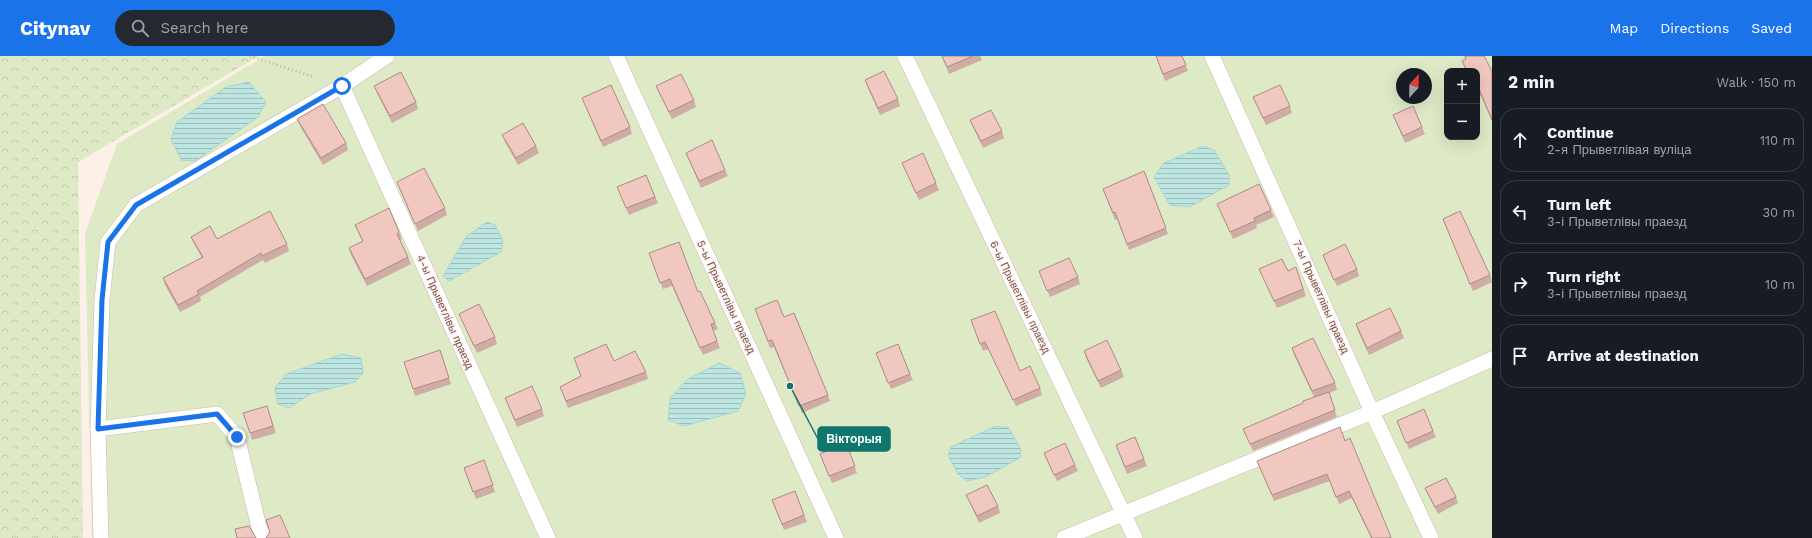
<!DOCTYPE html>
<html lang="en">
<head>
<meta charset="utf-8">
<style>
	:root { --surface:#171b24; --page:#242831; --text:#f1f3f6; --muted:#9ea1a6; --line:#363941; --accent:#1a73e8 }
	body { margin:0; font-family:"Work Sans",sans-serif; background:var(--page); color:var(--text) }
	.controls { position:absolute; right:12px; top:12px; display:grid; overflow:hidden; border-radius:8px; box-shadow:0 4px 16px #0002 }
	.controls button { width:36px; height:36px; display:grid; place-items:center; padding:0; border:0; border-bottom:1px solid var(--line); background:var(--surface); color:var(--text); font:20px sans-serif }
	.compass { position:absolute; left:1396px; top:12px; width:36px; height:36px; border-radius:50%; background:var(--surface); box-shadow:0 4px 16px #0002; rotate:22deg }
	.stop { position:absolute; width:12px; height:12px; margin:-9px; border:3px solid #1a73e8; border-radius:50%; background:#fff }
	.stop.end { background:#1a73e8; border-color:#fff; box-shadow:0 1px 4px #0008 }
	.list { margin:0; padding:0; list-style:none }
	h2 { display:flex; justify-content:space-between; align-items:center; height:52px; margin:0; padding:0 16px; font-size:17px }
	h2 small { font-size:13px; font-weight:400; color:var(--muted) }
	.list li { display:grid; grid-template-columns:26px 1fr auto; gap:12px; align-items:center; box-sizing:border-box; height:64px; margin:0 8px 8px; padding:0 8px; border:1px solid var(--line); border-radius:16px }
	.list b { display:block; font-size:15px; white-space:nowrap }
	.list p { margin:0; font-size:13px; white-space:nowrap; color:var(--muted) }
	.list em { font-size:13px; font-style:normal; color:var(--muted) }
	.icon { flex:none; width:22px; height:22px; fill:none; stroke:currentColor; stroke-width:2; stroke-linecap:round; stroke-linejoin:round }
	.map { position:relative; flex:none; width:1492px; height:482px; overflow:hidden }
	header { display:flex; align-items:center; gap:24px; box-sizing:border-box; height:56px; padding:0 20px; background:var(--accent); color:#fff }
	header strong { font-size:19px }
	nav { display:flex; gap:22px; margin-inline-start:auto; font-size:14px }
	.search { width:280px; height:36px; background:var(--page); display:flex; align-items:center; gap:10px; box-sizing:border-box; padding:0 14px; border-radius:22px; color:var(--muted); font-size:15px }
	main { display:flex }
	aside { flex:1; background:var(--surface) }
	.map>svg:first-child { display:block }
	.forest { fill:url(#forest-crowns) }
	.green { fill:#deeac6; fill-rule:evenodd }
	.water { fill:url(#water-rules); stroke:#a3d7d3 }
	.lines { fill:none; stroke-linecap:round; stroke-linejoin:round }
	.lane-casing { stroke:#d0b7b0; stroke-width:16 }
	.path { stroke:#d6aaa3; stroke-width:2.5; stroke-dasharray:1 3; stroke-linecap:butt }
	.lane { stroke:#fff; stroke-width:15 }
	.wall { fill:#cfaca5 }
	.building { fill:#f1c8c0; stroke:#a98c86 }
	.route { stroke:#1a73e8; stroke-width:5 }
	.labels { text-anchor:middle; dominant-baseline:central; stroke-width:3; stroke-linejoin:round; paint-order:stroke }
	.street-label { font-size:11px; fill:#76514c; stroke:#fff4ef }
	.leader { fill:none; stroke:#0f766e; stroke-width:1.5 }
	.callout-dot { fill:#0f766e; stroke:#fff4ef; stroke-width:1.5 }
	.callout { fill:#0f766e; stroke:#0f766e; stroke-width:1.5 }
	.callout-label { font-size:12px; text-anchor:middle; font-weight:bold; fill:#fff }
</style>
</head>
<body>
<header>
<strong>Citynav</strong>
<div class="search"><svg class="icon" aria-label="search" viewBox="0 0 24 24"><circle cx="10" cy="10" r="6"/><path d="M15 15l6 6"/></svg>Search here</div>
<nav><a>Map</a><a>Directions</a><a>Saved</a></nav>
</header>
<main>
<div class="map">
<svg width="1492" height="482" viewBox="0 0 1492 482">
	<defs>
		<pattern id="forest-crowns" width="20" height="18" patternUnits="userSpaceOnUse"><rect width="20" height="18" fill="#deeac6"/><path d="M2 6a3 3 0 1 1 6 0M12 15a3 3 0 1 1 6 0" fill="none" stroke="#c2caac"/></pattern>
		<pattern id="water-rules" width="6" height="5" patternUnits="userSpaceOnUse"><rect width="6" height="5" fill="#bde6e2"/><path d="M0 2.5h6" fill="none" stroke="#9ebdb9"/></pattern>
	</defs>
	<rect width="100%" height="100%" fill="#fcf0e8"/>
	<!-- forest -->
	<polygon class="forest" points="0,0 259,0 78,106 83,482 0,482"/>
	<!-- green -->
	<path class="green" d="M265 0H1492V482H92L85 178 117 88ZM1447 15H1477V81H1447ZM1402 18H1426V42H1402Z"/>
	<!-- water -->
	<g class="water">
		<polygon points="249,26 266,46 258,61 195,105 181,104 171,83 177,66 226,31"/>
		<polygon points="1203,90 1214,94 1229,119 1229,129 1189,151 1170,149 1154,121 1164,107"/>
		<polygon points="487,166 495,169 503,185 501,196 449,225 443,220 466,181"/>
		<polygon points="342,298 361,302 363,317 355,326 310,338 289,352 278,348 275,332 286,318"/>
		<polygon points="719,307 740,317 746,338 738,355 684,370 668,364 670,342 688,323"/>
		<polygon points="996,370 1009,372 1021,394 1020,402 985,421 967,425 958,418 948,399 951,391"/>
	</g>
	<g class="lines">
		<defs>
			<g id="lane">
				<polyline points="616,0 836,482"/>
				<polyline points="905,0 1135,482"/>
				<polyline points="1212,0 1372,356 1431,482"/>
				<polyline points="342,30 548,482"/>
				<polyline points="98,373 217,358 237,381 259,471 264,482"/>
				<polyline points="101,482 98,373 102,244 108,186 136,149 342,30 387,0"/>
				<polyline points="1064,482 1372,356 1492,303"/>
			</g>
		</defs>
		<!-- lane casing -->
		<use href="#lane" class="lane-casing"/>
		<!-- path -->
		<polyline class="path" points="250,0 314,21"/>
		<!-- lane -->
		<use href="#lane" class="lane"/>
	</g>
	<!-- wall -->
	<g class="wall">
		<polygon points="942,0 980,0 982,4 949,18"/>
		<polygon points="1156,0 1182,0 1188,15 1165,25"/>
		<polygon points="1464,0 1484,0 1492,15 1492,65 1481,40 1479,41 1477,36 1477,15 1466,15 1462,5 1466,3"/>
		<polygon points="865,24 898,43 900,50 880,59 867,30"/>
		<polygon points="374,30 416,46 418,53 392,67 377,37"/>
		<polygon points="656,30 694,44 696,51 672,63 659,37"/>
		<polygon points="1253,41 1290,50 1292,57 1266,69"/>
		<polygon points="582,42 630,71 632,78 603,91"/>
		<polygon points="1393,59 1422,71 1425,78 1405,87"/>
		<polygon points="297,63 346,87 348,94 323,109 300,70"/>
		<polygon points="970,64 1002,75 1004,82 983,92 973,71"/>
		<polygon points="502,79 536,90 539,97 518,109 505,86"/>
		<polygon points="686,97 725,114 728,120 701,132"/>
		<polygon points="902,107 936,127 939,134 919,144"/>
		<polygon points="1144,115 1168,178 1129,194 1117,163 1115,164 1103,133"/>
		<polygon points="646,119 658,147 629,159 617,131"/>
		<polygon points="397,126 445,152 447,159 418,175"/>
		<polygon points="1217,148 1271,154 1274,161 1256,169 1257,172 1233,183"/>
		<polygon points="1443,163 1490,219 1492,226 1473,235"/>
		<polygon points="355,169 399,176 402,183 400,184 408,201 411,208 367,230 351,199 349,192 362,185"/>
		<polygon points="191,181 287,188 289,195 265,207 263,204 200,241 201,245 180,256 165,229 163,222 202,202 194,188"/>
		<polygon points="649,197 698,236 715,267 718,273 713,275 720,292 703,299 672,230 663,233"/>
		<polygon points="1323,199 1357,213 1359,220 1337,230 1325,205"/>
		<polygon points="1296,211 1306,240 1277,252 1259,213 1288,215"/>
		<polygon points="1039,215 1078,221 1080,228 1050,241"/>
		<polygon points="755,253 784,261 828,339 830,345 802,357 774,291 770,292"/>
		<polygon points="459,258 495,281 497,288 477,297 462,264"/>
		<polygon points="971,264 1020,315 1040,332 1042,339 1016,350 988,293 983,295"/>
		<polygon points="1356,268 1401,275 1404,282 1369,299 1358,275"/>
		<polygon points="1292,292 1335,327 1337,334 1329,337 1337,361 1253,395 1243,373 1303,347 1314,341 1294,299"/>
		<polygon points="440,294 451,328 415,340 413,333"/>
		<polygon points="1084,295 1121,314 1124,321 1101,332 1086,302"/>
		<polygon points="876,297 910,318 913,324 891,333"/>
		<polygon points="614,305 646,316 648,323 568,352 560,331"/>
		<polygon points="505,342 542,353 544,360 517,371"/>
		<polygon points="267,350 276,377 252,384 250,377"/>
		<polygon points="1397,365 1433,375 1436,381 1409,393"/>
		<polygon points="1350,382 1391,482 1371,482 1352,442 1339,448 1330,425 1274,445 1257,405 1345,384"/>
		<polygon points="846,387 857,417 832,427 820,398"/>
		<polygon points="1116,389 1144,403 1147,410 1127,418"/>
		<polygon points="1044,397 1075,409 1078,415 1057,425"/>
		<polygon points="484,404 495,436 476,443 464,412"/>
		<polygon points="1425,432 1456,441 1458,447 1438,458 1428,439"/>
		<polygon points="795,435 807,466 784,474 772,444"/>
		<polygon points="966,439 998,450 1000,457 979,467 969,445"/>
	</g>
	<!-- building -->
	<g class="building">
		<polygon points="942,0 973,0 947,11"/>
		<polygon points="1156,0 1182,0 1186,9 1163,18"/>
		<polygon points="1465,0 1484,0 1492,15 1492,64 1479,33 1477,34 1477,15 1467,15 1462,5 1466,3"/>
		<polygon points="884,15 898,43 878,52 865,24"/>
		<polygon points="401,16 416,46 390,60 374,30"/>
		<polygon points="681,18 694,44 669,56 656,30"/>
		<polygon points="611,29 630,71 601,85 582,42"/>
		<polygon points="1280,29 1290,50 1263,62 1253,41"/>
		<polygon points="323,48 346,87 321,102 297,63"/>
		<polygon points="1413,50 1422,71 1403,80 1393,59"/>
		<polygon points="991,54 1002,75 981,85 970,64"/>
		<polygon points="523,67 536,90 516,102 502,79"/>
		<polygon points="712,84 725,114 699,125 686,97"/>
		<polygon points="923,97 936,127 916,137 902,107"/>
		<polygon points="424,112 445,152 415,168 397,126"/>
		<polygon points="1144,115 1166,172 1127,188 1115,156 1113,157 1103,133"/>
		<polygon points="646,119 655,141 626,152 617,131"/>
		<polygon points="1259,128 1271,154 1254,162 1255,165 1230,176 1217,148"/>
		<polygon points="389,152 399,176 397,178 408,201 365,223 349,192 363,185 355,169"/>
		<polygon points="270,155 287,188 262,200 261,197 197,235 199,238 178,249 163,222 203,201 191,181 210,170 217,183"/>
		<polygon points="1460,155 1490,219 1470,228 1443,163"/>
		<polygon points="679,186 698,236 700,235 715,267 711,268 717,285 700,292 670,223 660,227 649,197"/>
		<polygon points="1345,188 1357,213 1334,224 1323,199"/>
		<polygon points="1069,202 1078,221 1047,235 1039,215"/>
		<polygon points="1282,203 1288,215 1296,211 1303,233 1274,245 1259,213"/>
		<polygon points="777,244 784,261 794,257 828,339 799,350 772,284 768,285 755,253"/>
		<polygon points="479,248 495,281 474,290 459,258"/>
		<polygon points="1390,252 1401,275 1367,292 1356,268"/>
		<polygon points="995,255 1020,315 1030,310 1040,332 1013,344 985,286 980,288 971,264"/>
		<polygon points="1313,282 1335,327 1312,335 1292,292"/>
		<polygon points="1107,284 1121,314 1098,325 1084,295"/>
		<polygon points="606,288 614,305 635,295 646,316 566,345 560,331 581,320 574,302"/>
		<polygon points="898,288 910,318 888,327 876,297"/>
		<polygon points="440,294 449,322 413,333 404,306"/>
		<polygon points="532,330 542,353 515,364 505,342"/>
		<polygon points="1329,336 1335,354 1250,388 1243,373 1303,347 1303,345"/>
		<polygon points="267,350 273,370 250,377 243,357"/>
		<polygon points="1424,353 1433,375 1406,387 1397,365"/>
		<polygon points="1340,371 1345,385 1350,382 1391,481 1388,482 1372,482 1349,435 1336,441 1327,418 1272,439 1257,405"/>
		<polygon points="1135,381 1144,403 1125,411 1116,389"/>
		<polygon points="846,387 855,410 829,420 820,398"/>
		<polygon points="1065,387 1075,409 1054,419 1044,397"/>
		<polygon points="484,404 493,429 473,436 464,412"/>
		<polygon points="1446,422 1456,441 1435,451 1425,432"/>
		<polygon points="987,429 998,450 977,460 966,439"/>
		<polygon points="795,435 804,459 782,468 772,444"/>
		<polygon points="280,459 290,482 266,482 270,476 266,464"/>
		<polygon points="249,470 256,482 237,482 235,473"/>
	</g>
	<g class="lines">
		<!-- route -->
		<polyline class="route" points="237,381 217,358 98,373 102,244 108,186 136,149 342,30"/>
	</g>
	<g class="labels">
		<!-- street labels -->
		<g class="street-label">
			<text transform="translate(726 241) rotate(65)">5-ы Прыветлівы праезд</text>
			<text transform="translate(1020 241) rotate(64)">6-ы Прыветлівы праезд</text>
			<text transform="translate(1321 241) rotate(66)">7-ы Прыветлівы праезд</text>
			<text transform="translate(445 256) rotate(66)">4-ы Прыветлівы праезд</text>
		</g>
	</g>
	<!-- callouts -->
	<path class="leader" d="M790 330L818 383"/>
	<circle class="callout-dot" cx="790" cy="330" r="4"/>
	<rect class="callout" x="818" y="371" width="72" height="24" rx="4"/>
	<g class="callout-label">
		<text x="854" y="387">Вікторыя</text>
	</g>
</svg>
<div class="controls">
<button>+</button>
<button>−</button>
</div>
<svg class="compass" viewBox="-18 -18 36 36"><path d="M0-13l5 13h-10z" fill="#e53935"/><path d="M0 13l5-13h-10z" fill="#9ea1a6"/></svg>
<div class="stop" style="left:342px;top:30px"></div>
<div class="stop end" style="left:237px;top:381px"></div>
</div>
<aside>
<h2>2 min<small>Walk · 150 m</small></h2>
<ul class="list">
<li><svg class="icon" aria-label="ahead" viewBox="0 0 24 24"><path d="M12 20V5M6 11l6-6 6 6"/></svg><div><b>Continue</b><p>2-я Прыветлівая вуліца</p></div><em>110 m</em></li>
<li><svg class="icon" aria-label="left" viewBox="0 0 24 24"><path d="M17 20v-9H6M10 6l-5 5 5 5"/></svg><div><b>Turn left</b><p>3-і Прыветлівы праезд</p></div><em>30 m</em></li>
<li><svg class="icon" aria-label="right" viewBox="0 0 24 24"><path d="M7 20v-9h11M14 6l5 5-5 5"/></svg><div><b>Turn right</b><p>3-і Прыветлівы праезд</p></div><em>10 m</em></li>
<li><svg class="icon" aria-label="arrive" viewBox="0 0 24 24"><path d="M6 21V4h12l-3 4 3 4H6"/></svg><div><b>Arrive at destination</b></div></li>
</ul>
</aside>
</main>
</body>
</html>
